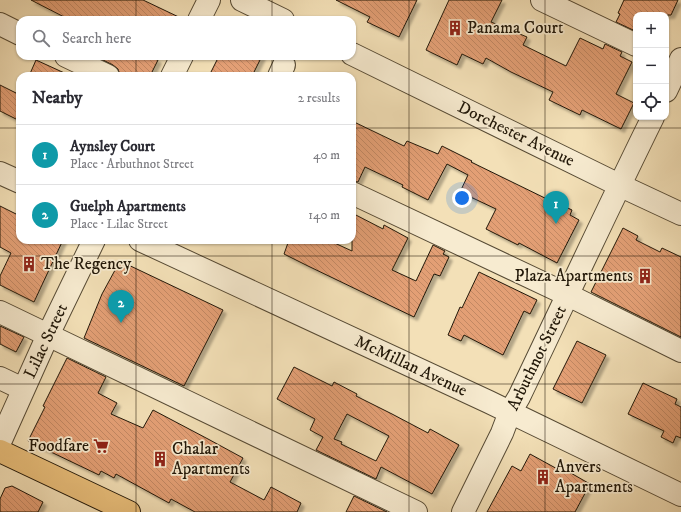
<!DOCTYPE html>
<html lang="en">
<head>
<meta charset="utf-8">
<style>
	:root { --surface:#fff; --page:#f7f7f7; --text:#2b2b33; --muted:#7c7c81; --line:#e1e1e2; --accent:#8f2418 }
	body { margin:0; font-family:"IM FELL DW Pica",serif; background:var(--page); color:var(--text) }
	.controls { position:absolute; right:12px; top:12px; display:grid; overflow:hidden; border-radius:8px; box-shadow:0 1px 3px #0004 }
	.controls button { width:36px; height:36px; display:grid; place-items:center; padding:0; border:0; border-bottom:1px solid var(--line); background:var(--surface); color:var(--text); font:20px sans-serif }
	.you { position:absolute; left:462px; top:198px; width:14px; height:14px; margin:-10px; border:3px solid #fff; border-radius:50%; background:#1a73e8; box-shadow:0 0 0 6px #1a73e833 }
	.badge { display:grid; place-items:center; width:26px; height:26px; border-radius:50%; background:var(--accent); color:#fff; font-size:13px; font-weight:700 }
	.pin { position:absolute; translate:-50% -33px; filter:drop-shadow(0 1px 2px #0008) }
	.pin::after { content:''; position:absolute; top:21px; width:14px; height:12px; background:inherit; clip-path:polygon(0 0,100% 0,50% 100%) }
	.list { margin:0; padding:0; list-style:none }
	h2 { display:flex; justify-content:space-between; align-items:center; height:52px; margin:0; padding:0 16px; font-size:17px }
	h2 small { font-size:13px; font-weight:400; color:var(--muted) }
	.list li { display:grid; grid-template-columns:26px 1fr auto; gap:12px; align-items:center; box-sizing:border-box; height:60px; padding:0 16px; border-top:1px solid var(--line) }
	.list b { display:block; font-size:15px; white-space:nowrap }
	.list p { margin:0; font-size:13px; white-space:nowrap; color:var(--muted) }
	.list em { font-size:13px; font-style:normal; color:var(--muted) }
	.icon { flex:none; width:22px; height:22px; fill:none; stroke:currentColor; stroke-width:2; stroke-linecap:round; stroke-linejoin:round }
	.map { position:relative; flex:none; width:681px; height:512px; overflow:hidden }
	.search { position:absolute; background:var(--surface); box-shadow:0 1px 3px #0004; left:16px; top:16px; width:340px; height:44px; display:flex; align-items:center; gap:10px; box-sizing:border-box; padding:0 14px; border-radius:12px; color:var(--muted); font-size:15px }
	.panel { position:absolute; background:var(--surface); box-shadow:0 1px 3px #0004; left:16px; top:72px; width:340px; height:172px; border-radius:12px }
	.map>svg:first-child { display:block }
	.building { fill:url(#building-back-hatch); stroke:#221809; fill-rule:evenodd; filter:url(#shadow) }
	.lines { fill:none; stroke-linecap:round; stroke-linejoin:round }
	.minor-casing { stroke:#564a34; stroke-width:24 }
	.major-casing { stroke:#221809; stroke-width:24 }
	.minor { stroke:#f7ebd0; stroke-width:22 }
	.major { stroke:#eac07c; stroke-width:22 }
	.grid { fill:none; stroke:#221809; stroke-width:1; stroke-opacity:0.55 }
	.labels { text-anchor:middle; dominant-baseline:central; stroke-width:3.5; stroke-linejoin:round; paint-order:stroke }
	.poi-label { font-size:17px; fill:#221809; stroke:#f7ebd0; text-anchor:start }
	.street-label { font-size:17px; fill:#221809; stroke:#f7ebd0 }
</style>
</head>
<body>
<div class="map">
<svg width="681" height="512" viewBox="0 0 681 512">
	<defs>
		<pattern id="building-back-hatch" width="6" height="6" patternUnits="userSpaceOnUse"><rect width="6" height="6" fill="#e39f74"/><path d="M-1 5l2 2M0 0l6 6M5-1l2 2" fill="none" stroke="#c28863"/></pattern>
		<filter id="shadow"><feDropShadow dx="3.5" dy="3.5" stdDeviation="1" flood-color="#0004"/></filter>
	</defs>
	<rect width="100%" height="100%" fill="#f3e0b7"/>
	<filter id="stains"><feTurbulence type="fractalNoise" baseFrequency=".005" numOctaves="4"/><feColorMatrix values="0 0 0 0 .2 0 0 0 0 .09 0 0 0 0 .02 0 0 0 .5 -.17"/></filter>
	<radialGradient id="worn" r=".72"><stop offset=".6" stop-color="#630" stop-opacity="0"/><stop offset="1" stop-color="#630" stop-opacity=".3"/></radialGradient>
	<!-- building -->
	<g class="building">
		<polygon points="31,0 143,0 185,20 70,20"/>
		<polygon points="336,0 417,0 399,37 367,22 370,17"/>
		<polygon points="449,0 502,0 491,22 527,37 523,45 566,66 580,38 603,49 605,44 622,52 620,56 632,62 616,94 634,103 621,129 582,110 580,115 549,100 553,92 511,72 486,58 483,64 462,54 457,65 426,50"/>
		<polygon points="624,0 678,0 671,15 636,15 636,24 633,30 616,22 620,14 618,13"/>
		<polygon points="98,56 150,56 158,60 150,76 120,76 118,69 113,65 97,57"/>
		<polygon points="219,56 262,56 252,76 209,76"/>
		<polygon points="36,60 71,76 29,76"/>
		<polygon points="0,85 20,95 20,121 0,111"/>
		<polygon points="352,121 404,146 407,141 438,154 442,146 472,161 471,162 553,202 553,201 572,210 570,215 579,220 557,263 519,243 518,245 486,229 496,209 460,192 468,175 447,164 428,200 402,187 403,185 365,167 358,182 352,181"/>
		<polygon points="0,206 20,216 20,240 63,240 34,302 0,285 0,276 11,253 0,247"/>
		<polygon points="352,213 383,229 384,225 408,238 392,270 416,281 433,245 445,251 443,254 449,257 440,276 434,274 414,317 308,266 284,254 289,240 328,240 352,251"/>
		<polygon points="623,228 638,236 636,240 660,252 662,248 681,257 681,337 591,292"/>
		<polygon points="120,261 223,310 184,386 84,338 102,294"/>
		<polygon points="479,272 537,300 530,314 524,311 503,355 464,335 461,341 448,335 460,307 462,308"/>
		<polygon points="0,326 24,337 16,352 0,344"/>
		<polygon points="577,341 606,355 582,403 553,389"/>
		<polygon points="67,358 106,377 98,393 117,403 111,414 143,428 153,410 208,439 243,458 230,482 264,500 271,487 301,503 297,512 195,512 171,499 169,503 116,474 114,478 101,471 99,475 28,441 45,407 43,406"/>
		<path d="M294 367 332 386 334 382 357 394 356 396 392 414 428 433 430 429 459 445 432 494 381 467 376 479 316 450 323 437 310 430 315 419 277 399ZM347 414 389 436 376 461 341 444 342 442 334 439Z"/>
		<polygon points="643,383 677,399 675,404 681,407 681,438 676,436 673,443 661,437 664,431 628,414"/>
		<polygon points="530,454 561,471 562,468 590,484 575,512 487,512 512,466 521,471"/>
		<polygon points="12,486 43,502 38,512 0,512 0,499 5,488"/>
		<polygon points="354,496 387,512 346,512"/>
	</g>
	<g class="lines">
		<defs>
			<g id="minor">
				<polyline points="242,0 283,20"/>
				<polyline points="542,0 636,45"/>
				<polyline points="199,20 209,0"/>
				<polyline points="0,24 20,34"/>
				<polyline points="352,54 619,185 681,214"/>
				<polyline points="66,56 108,76"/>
				<polyline points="172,76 182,56"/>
				<polyline points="279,76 284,65"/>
				<polyline points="666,91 681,59"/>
				<polyline points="0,173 20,182"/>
				<polyline points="352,193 568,295 681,351"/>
				<polyline points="140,240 489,402 681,495"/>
				<polyline points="0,312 416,512"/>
				<polyline points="0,378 23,389"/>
				<polyline points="0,442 48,335 94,240"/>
				<path d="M463 512 502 433 510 412 519 397C564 303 607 210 653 117"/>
			</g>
			<polyline id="major" points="0,451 129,512"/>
		</defs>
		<!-- minor casing -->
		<use href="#minor" class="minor-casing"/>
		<!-- major casing -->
		<use href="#major" class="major-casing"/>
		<!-- minor -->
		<use href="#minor" class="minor"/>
		<!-- major -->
		<use href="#major" class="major"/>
	</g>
	<!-- grid -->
	<path class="grid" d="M136 0V20M272 0V20M409 0V512M545 0V512M136 56V76M272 56V76M0 128H20M352 128H681M136 240V512M272 240V512M0 256H681M0 384H681"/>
	<!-- icons -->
	<defs>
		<symbol id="building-bare" viewBox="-9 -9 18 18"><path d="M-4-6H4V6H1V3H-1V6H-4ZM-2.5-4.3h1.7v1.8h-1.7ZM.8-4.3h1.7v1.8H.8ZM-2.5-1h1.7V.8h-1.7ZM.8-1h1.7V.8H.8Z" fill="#8f2418" stroke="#f7ebd0" stroke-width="2.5" paint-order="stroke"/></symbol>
		<symbol id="supermarket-bare" viewBox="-9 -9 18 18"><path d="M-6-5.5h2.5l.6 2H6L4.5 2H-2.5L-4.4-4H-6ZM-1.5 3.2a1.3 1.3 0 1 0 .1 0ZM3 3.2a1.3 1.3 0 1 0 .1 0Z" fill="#8f2418" stroke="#f7ebd0" stroke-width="2.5" paint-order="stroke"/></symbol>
	</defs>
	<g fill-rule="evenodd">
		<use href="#building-bare" x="444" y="17" width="22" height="22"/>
		<use href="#building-bare" x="18" y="253" width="22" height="22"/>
		<use href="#building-bare" x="634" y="265" width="22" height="22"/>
		<use href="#supermarket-bare" x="90" y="435" width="22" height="22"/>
		<use href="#building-bare" x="149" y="448" width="22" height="22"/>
		<use href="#building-bare" x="532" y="466" width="22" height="22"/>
	</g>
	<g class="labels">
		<!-- poi labels -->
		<g class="poi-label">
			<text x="467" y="28">Panama Court</text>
			<text x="41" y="264">The Regency</text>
			<text x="633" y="276" text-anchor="end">Plaza Apartments</text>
			<text x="89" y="446" text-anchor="end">Foodfare</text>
			<text x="172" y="449">Chalar<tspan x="172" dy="20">Apartments</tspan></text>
			<text x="555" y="467">Anvers<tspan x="555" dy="20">Apartments</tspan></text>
		</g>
		<!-- street labels -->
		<g class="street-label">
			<text transform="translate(516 134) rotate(26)">Dorchester Avenue</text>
			<text transform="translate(46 341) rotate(-65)">Lilac Street</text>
			<text transform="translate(537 358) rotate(-64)">Arbuthnot Street</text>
			<text transform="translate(411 366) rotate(25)">McMillan Avenue</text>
		</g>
	</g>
	<rect width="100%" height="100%" filter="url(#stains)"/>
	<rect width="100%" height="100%" fill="url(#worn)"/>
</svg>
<div class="controls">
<button>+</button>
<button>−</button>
<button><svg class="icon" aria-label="locate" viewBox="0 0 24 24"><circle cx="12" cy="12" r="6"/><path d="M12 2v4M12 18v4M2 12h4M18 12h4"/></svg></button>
</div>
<div class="you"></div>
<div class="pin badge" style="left:556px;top:224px;background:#0f9aa8">1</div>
<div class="pin badge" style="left:121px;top:323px;background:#0f9aa8">2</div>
<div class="search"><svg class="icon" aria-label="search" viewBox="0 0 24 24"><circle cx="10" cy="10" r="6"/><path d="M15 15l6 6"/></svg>Search here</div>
<section class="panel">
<h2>Nearby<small>2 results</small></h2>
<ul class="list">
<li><span class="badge" style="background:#0f9aa8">1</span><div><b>Aynsley Court</b><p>Place · Arbuthnot Street</p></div><em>40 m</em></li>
<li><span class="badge" style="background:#0f9aa8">2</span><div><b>Guelph Apartments</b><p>Place · Lilac Street</p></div><em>140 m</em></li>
</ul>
</section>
</div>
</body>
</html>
